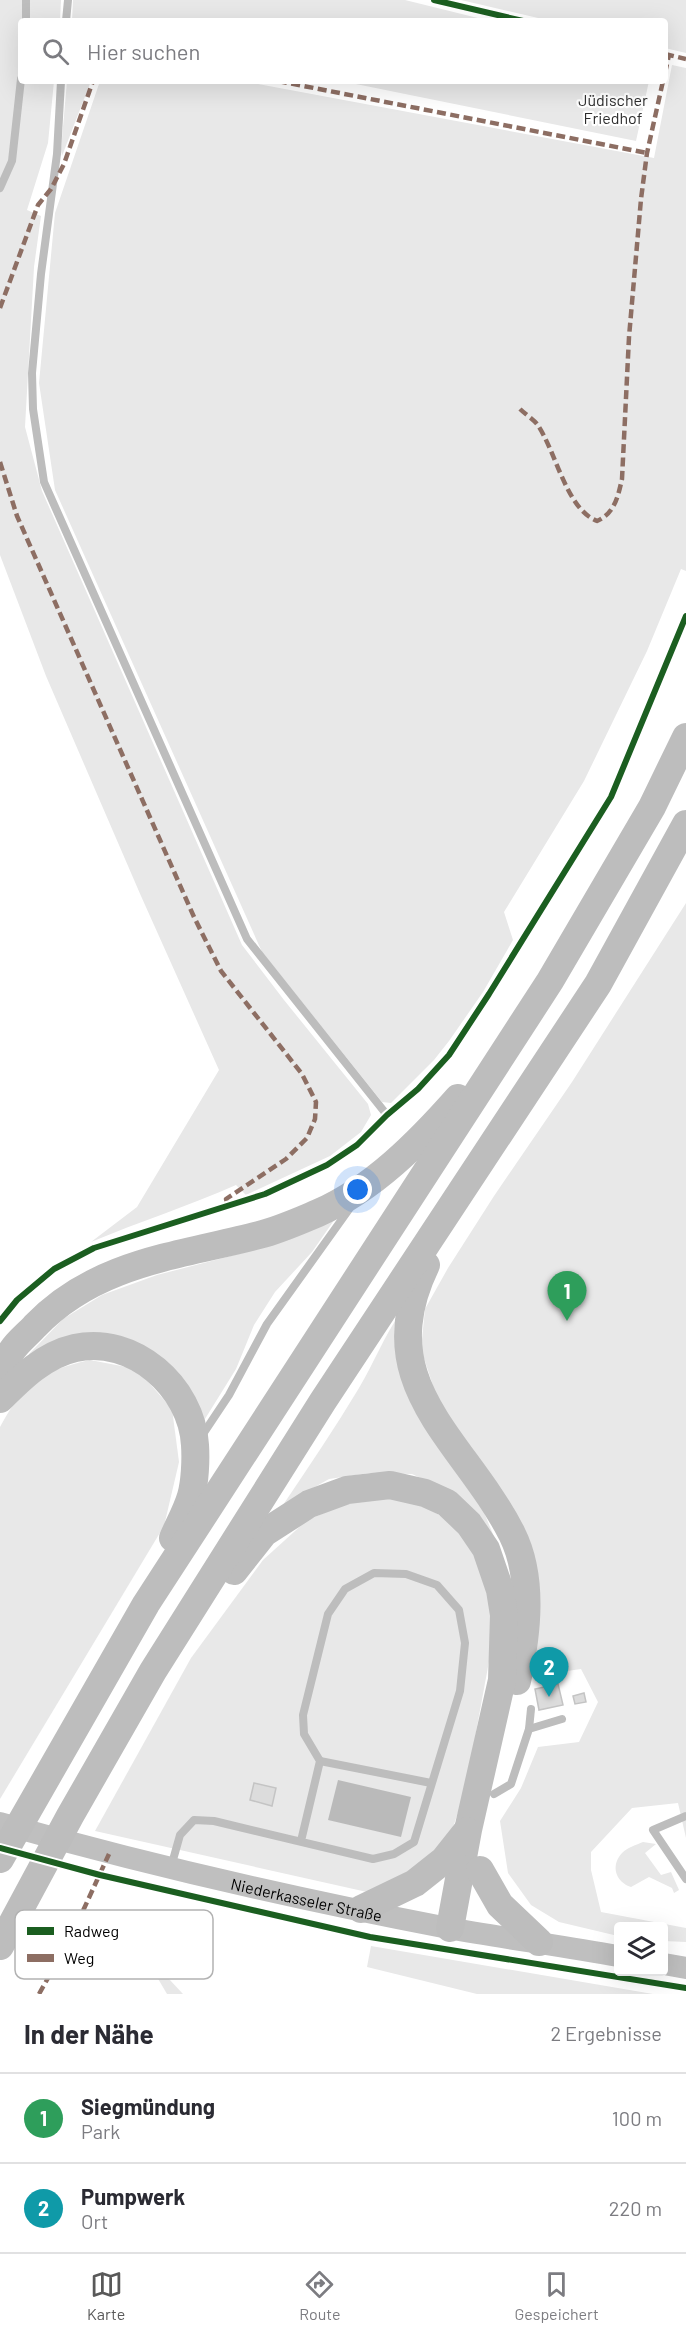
<!DOCTYPE html>
<html lang="de">
<head>
<meta charset="utf-8">
<style>
	:root { --surface:#fff; --page:#f7f7f7; --text:#2b2b33; --muted:#7c7c81; --line:#e1e1e2; --accent:#595959 }
	body { margin:0; font-family:Barlow,sans-serif; background:var(--page); color:var(--text) }
	.controls { position:absolute; right:18px; bottom:18px; display:grid; overflow:hidden; border-radius:6px; box-shadow:0 6px 24px #0002 }
	.controls button { width:54px; height:54px; display:grid; place-items:center; padding:0; border:0; border-bottom:2px solid var(--line); background:var(--surface); color:var(--text); font:30px sans-serif }
	.you { position:absolute; left:358px; top:1190px; width:21px; height:21px; margin:-15px; border:4px solid #fff; border-radius:50%; background:#1a73e8; box-shadow:0 0 0 9px #1a73e833 }
	.badge { display:grid; place-items:center; width:39px; height:39px; border-radius:50%; background:var(--accent); color:#fff; font-size:20px; font-weight:700 }
	.pin { position:absolute; translate:-50% -50px; filter:drop-shadow(0 2px 3px #0008) }
	.pin::after { content:''; position:absolute; top:32px; width:21px; height:18px; background:inherit; clip-path:polygon(0 0,100% 0,50% 100%) }
	.list { margin:0; padding:0; list-style:none }
	h2 { display:flex; justify-content:space-between; align-items:center; height:78px; margin:0; padding:0 24px; font-size:26px }
	h2 small { font-size:20px; font-weight:400; color:var(--muted) }
	.list li { display:grid; grid-template-columns:39px 1fr auto; gap:18px; align-items:center; box-sizing:border-box; height:90px; padding:0 24px; border-top:2px solid var(--line) }
	.list b { display:block; font-size:22px; white-space:nowrap }
	.list p { margin:0; font-size:20px; white-space:nowrap; color:var(--muted) }
	.list em { font-size:20px; font-style:normal; color:var(--muted) }
	.icon { flex:none; width:33px; height:33px; fill:none; stroke:currentColor; stroke-width:2; stroke-linecap:round; stroke-linejoin:round }
	.map { position:relative; flex:none; width:686px; height:1994px; overflow:hidden }
	.search { position:absolute; background:var(--surface); box-shadow:0 6px 24px #0002; left:18px; right:18px; top:18px; height:66px; display:flex; align-items:center; gap:15px; box-sizing:border-box; padding:0 21px; border-radius:6px; color:var(--muted); font-size:22px }
	.sheet { height:258px; background:var(--surface) }
	nav { display:flex; justify-content:space-around; align-items:center; box-sizing:border-box; height:84px; border-top:2px solid var(--line); background:var(--surface); font-size:16px; color:var(--muted) }
	nav a { display:grid; justify-items:center; gap:3px }
	nav .on { color:var(--accent) }
	.map>svg:first-child { display:block }
	.green { fill:#e8e8e8 }
	.water { fill:#bababa }
	.building { fill:#dcdcdc; stroke:#c4c4c4; stroke-width:1.5 }
	.lines { fill:none; stroke-linecap:round; stroke-linejoin:round }
	.lane { stroke:#bdbdbd; stroke-width:8 }
	.secondary { stroke:#bfbfbf; stroke-width:22 }
	.highway { stroke:#bdbdbd; stroke-width:28 }
	.quiet { stroke:#8d6e63; stroke-width:4.5; stroke-dasharray:9 4.5; stroke-linecap:butt }
	.cycleway-casing { stroke:#fff; stroke-width:10 }
	.cycleway { stroke:#1b5e20; stroke-width:6 }
	.labels { text-anchor:middle; dominant-baseline:central; stroke-width:4.5; stroke-linejoin:round; paint-order:stroke }
	.park-label { font-size:16px; fill:#2d2d2d; stroke:#fff }
	.street-label { font-size:16px; fill:#000; stroke:#fff }
	.key { fill:#fff; stroke:#b2b2b2; stroke-width:1.5 }
	.key-label { font-size:16px; fill:#000 }
</style>
</head>
<body>
<div class="map">
<svg width="686" height="1994" viewBox="0 0 686 1994">
	<rect width="100%" height="100%" fill="#fff"/>
	<!-- green -->
	<g class="green">
		<path d="M0 0H61L60 21H21V81H54L48 143 27 210 41 216 34 267 25 427 42 491 242 945 284 1000 368 1104 371 1115 361 1132 330 1156 246 1195 236 1185C188 1206 139 1222 91 1242L137 1207 219 1070 141 896 46 676 0 555Z"/>
		<polygon points="73,0 405,0 490,21 72,21"/>
		<polygon points="461,0 686,0 686,53 665,48 665,21 551,21"/>
		<polygon points="672,65 686,68 686,571 681,569 647,651 584,781 504,912 513,940 483,992 449,1041 434,1060 391,1103 382,1102 262,952 55,490 39,383 55,213 100,81 242,81 654,158"/>
		<polygon points="67,81 91,81 62,156 61,150"/>
		<polygon points="341,81 649,81 636,141"/>
		<polygon points="686,903 686,1838 678,1803 632,1808 591,1852 591,1870 601,1912 686,1928 686,1942 664,1941 664,1926 618,1926 618,1936 559,1922 531,1905 508,1873 500,1821 521,1788 538,1747 579,1742 598,1702 581,1669 525,1677 533,1588 435,1392 421,1349 425,1309 448,1268 494,1196 572,1082"/>
		<polygon points="337,1216 312,1252 275,1292 254,1325 236,1369 200,1427 147,1354 32,1356 29,1354 63,1319 102,1295 157,1275 266,1247"/>
		<path d="M401 1312 495 1539 440 1487 412 1474 369 1473 329 1479 283 1505C309 1466 335 1428 359 1388 374 1363 384 1336 401 1312Z"/>
		<path d="M90 1360 137 1369 172 1409 179 1462 164 1526 0 1799V1427C24 1382 41 1371 90 1360Z"/>
		<polygon points="379,1495 427,1507 451,1523 468,1540 495,1605 492,1645 465,1792 449,1839 431,1860 367,1892 95,1831 191,1658 263,1560 306,1521 342,1505"/>
		<path d="M643 1842 656 1844 645 1853 661 1875 671 1872 679 1890 674 1893 672 1888 649 1877 631 1887C616 1882 610 1866 622 1853 628 1847 636 1845 643 1842Z"/>
		<polygon points="371,1946 653,1994 477,1994 367,1967"/>
		<polygon points="140,1948 183,1994 167,1994"/>
	</g>
	<!-- water -->
	<polygon class="water" points="338,1780 411,1797 401,1837 328,1820"/>
	<!-- building -->
	<g class="building">
		<polygon points="558,1684 563,1705 539,1710 535,1689"/>
		<polygon points="584,1693 586,1702 575,1704 573,1696"/>
		<polygon points="254,1783 276,1788 272,1806 250,1800"/>
	</g>
	<g class="lines">
		<!-- lane -->
		<g class="lane">
			<polyline points="26,0 26,21"/>
			<polyline points="66,21 68,0"/>
			<polyline points="61,81 57,154 41,274 32,373 33,409 44,482 247,939 387,1115"/>
			<polyline points="0,188 12,161 21,79"/>
			<polyline points="201,1437 229,1395 267,1324 350,1208"/>
			<polyline points="529,1729 531,1709"/>
			<polyline points="320,1761 431,1783"/>
			<polyline points="494,1794 511,1784 529,1729 562,1719"/>
			<polyline points="686,1816 653,1830 686,1879"/>
			<polyline points="171,1867 180,1835 194,1820 214,1821 373,1859 394,1854 414,1842 460,1691 465,1643 459,1610 437,1585 406,1574 374,1573 345,1589 328,1614 303,1715 304,1734 320,1761 301,1841"/>
		</g>
		<!-- secondary -->
		<g class="secondary">
			<path id="s1" d="M0 1823C148 1865 297 1899 448 1928 504 1938 562 1946 618 1956"/>
			<polyline points="664,1964 686,1968"/>
		</g>
		<!-- highway -->
		<g class="highway">
			<path d="M426 1265C368 1385 464 1439 512 1534 534 1578 527 1634 517 1681"/>
			<path d="M0 1377C4 1369 7 1360 11 1352 17 1342 28 1334 35 1326 96 1262 179 1256 259 1235 279 1230 299 1221 318 1213 373 1189 419 1142 458 1098"/>
			<path d="M0 1399C21 1378 44 1355 75 1348 133 1335 192 1387 195 1445 196 1460 195 1482 191 1496 187 1510 179 1524 173 1538"/>
			<polyline points="234,1571 264,1533 309,1504 347,1490 390,1485 425,1493 447,1503 469,1524 486,1549 500,1590 504,1615 502,1680 468,1830 450,1928"/>
			<polyline points="0,1859 146,1604 550,981 652,807 686,737"/>
			<polyline points="480,1870 500,1905 539,1942"/>
			<polyline points="361,1909 415,1883 444,1860 467,1831"/>
			<polyline points="0,1946 70,1816 153,1671 323,1401 598,984 686,824"/>
		</g>
		<!-- quiet -->
		<g class="quiet">
			<polyline points="665,54 686,59"/>
			<polyline points="665,73 669,55"/>
			<polyline points="278,81 647,153"/>
			<polyline points="0,308 38,205 51,189 64,164 93,81"/>
			<path d="M520 409C525 414 533 419 537 424 556 451 566 509 597 521 615 513 618 496 622 479L629 337 641 199 647 153 663 81"/>
			<polyline points="0,462 17,516 194,917 221,971 302,1074 316,1102 315,1119 307,1138 286,1159 226,1199 228,1206"/>
			<polyline points="39,1994 71,1937 109,1854"/>
		</g>
		<defs>
			<g id="cycleway">
				<polyline points="434,0 523,21"/>
				<polyline points="0,1321 17,1300 54,1269 94,1248 265,1194 327,1165 357,1145 387,1115 418,1089 449,1055 489,994 611,797 686,616"/>
				<polyline points="0,1848 100,1875 370,1937 686,1988"/>
			</g>
		</defs>
		<!-- cycleway casing -->
		<use href="#cycleway" class="cycleway-casing"/>
		<!-- cycleway -->
		<use href="#cycleway" class="cycleway"/>
	</g>
	<g class="labels">
		<!-- park labels -->
		<g class="park-label">
			<text x="613" y="99">Jüdischer<tspan x="613" dy="18">Friedhof</tspan></text>
		</g>
		<!-- street labels -->
		<g class="street-label">
			<text stroke="none"><textPath href="#s1" startOffset="316">Niederkasseler Straße</textPath></text>
		</g>
	</g>
	<!-- legend -->
	<rect x="15" y="1910" width="198" height="69" rx="9" class="key"/>
	<rect x="27" y="1927" width="27" height="8" fill="#1b5e20"/>
	<rect x="27" y="1954" width="27" height="8" fill="#8d6e63"/>
	<g class="key-label">
		<text x="64" y="1937">Radweg</text>
		<text x="64" y="1964">Weg</text>
	</g>
</svg>
<div class="controls">
<button><svg class="icon" aria-label="layers" viewBox="0 0 24 24"><path d="M12 4l9 5-9 5-9-5zM3 14l9 5 9-5"/></svg></button>
</div>
<div class="you"></div>
<div class="pin badge" style="left:567px;top:1321px;background:#2e9e5b">1</div>
<div class="pin badge" style="left:549px;top:1697px;background:#0f9aa8">2</div>
<div class="search"><svg class="icon" aria-label="search" viewBox="0 0 24 24"><circle cx="10" cy="10" r="6"/><path d="M15 15l6 6"/></svg>Hier suchen</div>
</div>
<section class="sheet">
<h2>In der Nähe<small>2 Ergebnisse</small></h2>
<ul class="list">
<li><span class="badge" style="background:#2e9e5b">1</span><div><b>Siegmündung</b><p>Park</p></div><em>100 m</em></li>
<li><span class="badge" style="background:#0f9aa8">2</span><div><b>Pumpwerk</b><p>Ort</p></div><em>220 m</em></li>
</ul>
</section>
<nav>
<a class="on"><svg class="icon" aria-label="map" viewBox="0 0 24 24"><path d="M3 6l6-2 6 2 6-2v14l-6 2-6-2-6 2zM9 4v14M15 6v14"/></svg>Karte</a>
<a><svg class="icon" aria-label="directions" viewBox="0 0 24 24"><path d="M12 3l9 9-9 9-9-9zM9 14v-3h6M13 9l2 2-2 2"/></svg>Route</a>
<a><svg class="icon" aria-label="saved" viewBox="0 0 24 24"><path d="M7 4h10v16l-5-4-5 4z"/></svg>Gespeichert</a>
</nav>
</body>
</html>
